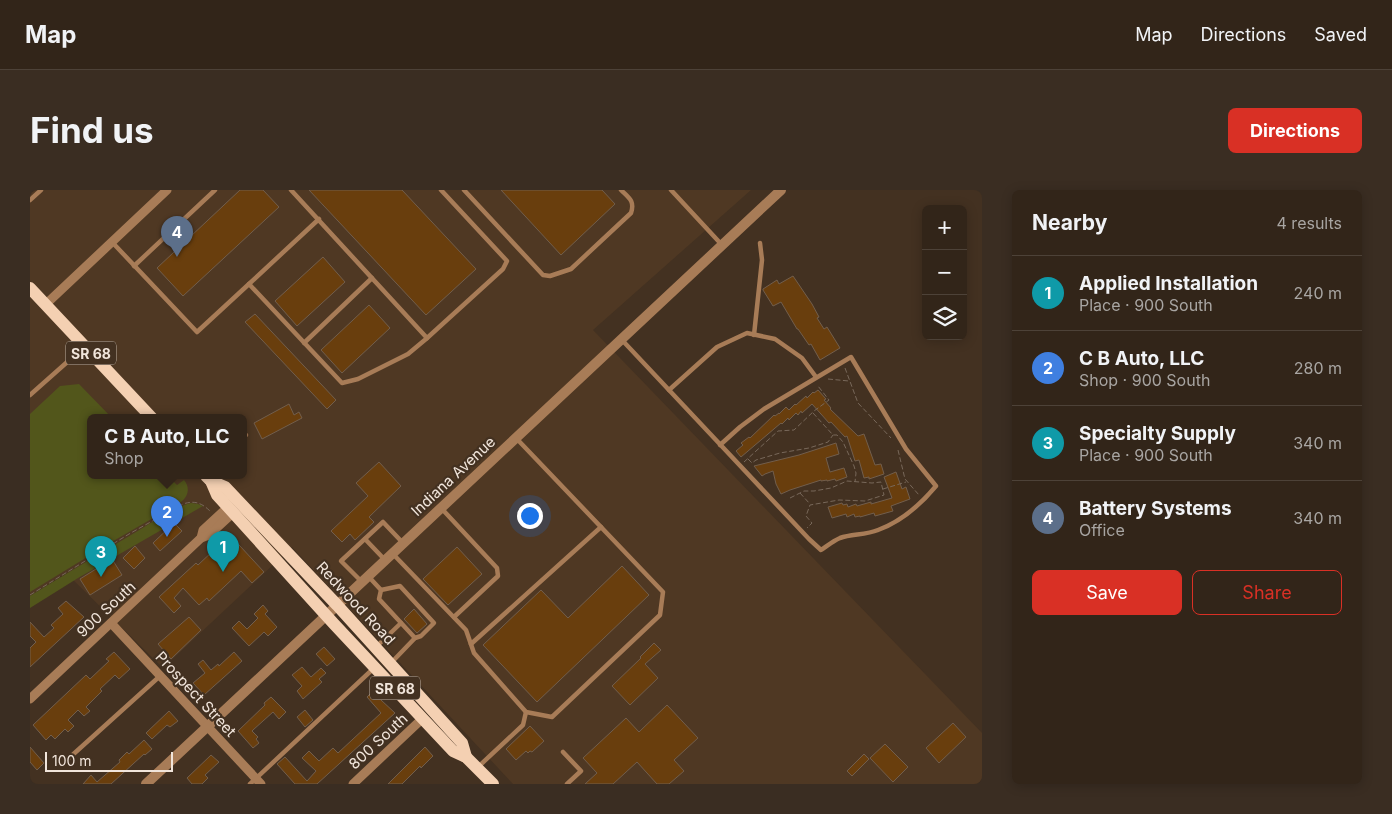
<!DOCTYPE html>
<html lang="en">
<head>
<meta charset="utf-8">
<style>
	:root { --surface:#322519; --page:#3a2d22; --text:#f1f3f6; --muted:#a8a5a2; --line:#4d4238; --accent:#d93025 }
	body { margin:0; font-family:Inter,sans-serif; background:var(--page); color:var(--text) }
	.controls { position:absolute; right:15px; top:15px; display:grid; overflow:hidden; border-radius:8px; box-shadow:0 2px 12px #0003 }
	.controls button { width:45px; height:45px; display:grid; place-items:center; padding:0; border:0; border-bottom:1px solid var(--line); background:var(--surface); color:var(--text); font:25px sans-serif }
	.scale { position:absolute; left:15px; bottom:12px; width:128px; box-sizing:border-box; padding-left:5px; border:2px solid #f1e5db; border-top:0; font-size:14px; line-height:18px; white-space:nowrap; color:#f1e5db; -webkit-text-stroke:4px #433121; paint-order:stroke }
	.you { position:absolute; left:499px; top:325px; width:18px; height:18px; margin:-12px; border:4px solid #fff; border-radius:50%; background:#1a73e8; box-shadow:0 0 0 8px #1a73e833 }
	.badge { display:grid; place-items:center; width:32px; height:32px; border-radius:50%; background:var(--accent); color:#fff; font-size:16px; font-weight:700 }
	.pin { position:absolute; translate:-50% -41px; filter:drop-shadow(0 1px 2px #0008) }
	.pin::after { content:''; position:absolute; top:26px; width:18px; height:15px; background:inherit; clip-path:polygon(0 0,100% 0,50% 100%) }
	.popup { position:absolute; left:57px; top:224px; width:160px; height:65px; box-sizing:border-box; display:grid; place-content:center; border-radius:8px; background:var(--surface); filter:drop-shadow(0 1px 4px #0005); font-size:16px; white-space:nowrap; color:var(--muted) }
	.popup b { font-size:19px; color:var(--text) }
	.popup::after { content:''; position:absolute; left:50%; top:100%; margin-left:-10px; border:10px solid transparent; border-top-color:var(--surface) }
	.list { margin:0; padding:0; list-style:none }
	h2 { display:flex; justify-content:space-between; align-items:center; height:65px; margin:0; padding:0 20px; font-size:21px }
	h2 small { font-size:16px; font-weight:400; color:var(--muted) }
	.list li { display:grid; grid-template-columns:32px 1fr auto; gap:15px; align-items:center; box-sizing:border-box; height:75px; padding:0 20px; border-top:1px solid var(--line) }
	.list b { display:block; font-size:19px; white-space:nowrap }
	.list p { margin:0; font-size:16px; white-space:nowrap; color:var(--muted) }
	.list em { font-size:16px; font-style:normal; color:var(--muted) }
	.actions { display:flex; gap:10px; padding:15px 20px }
	.actions a { flex:1; padding:11px 0; border:1px solid var(--accent); border-radius:8px; text-align:center; font-size:18px; color:var(--accent) }
	.actions .main { background:var(--accent); color:#fff }
	.icon { flex:none; width:28px; height:28px; fill:none; stroke:currentColor; stroke-width:2; stroke-linecap:round; stroke-linejoin:round }
	.map { position:relative; flex:none; width:952px; height:594px; overflow:hidden; border-radius:8px }
	header { display:flex; align-items:center; gap:30px; box-sizing:border-box; height:70px; padding:0 25px; background:var(--surface); border-bottom:1px solid var(--line) }
	header strong { font-size:24px }
	nav { display:flex; gap:28px; margin-inline-start:auto; font-size:18px }
	.intro { display:flex; align-items:center; justify-content:space-between; box-sizing:border-box; height:120px; padding:0 30px }
	h1 { margin:0; font-size:35px }
	.button { padding:12px 22px; border-radius:8px; background:var(--accent); color:#fff; font-size:18px; font-weight:700 }
	main { display:flex; gap:30px; padding:0 30px }
	aside { flex:1; background:var(--surface); border-radius:8px; box-shadow:0 2px 12px #0003 }
	.map>svg:first-child { display:block }
	.built { fill:#4f3823; fill-rule:evenodd }
	.green { fill:#52561b }
	.building { fill:#693e0d; stroke:#725e4c }
	.lines { fill:none; stroke-linecap:round; stroke-linejoin:round }
	.path { stroke:#78685a; stroke-width:1; stroke-dasharray:5 2.5; stroke-linecap:butt }
	.service { stroke:#a87c57; stroke-width:4.5 }
	.minor { stroke:#a87c57; stroke-width:9 }
	.tertiary { stroke:#a87c57; stroke-width:10 }
	.primary { stroke:#f4d0b2; stroke-width:12 }
	.labels { text-anchor:middle; dominant-baseline:central; stroke-width:4.5; stroke-linejoin:round; paint-order:stroke }
	.shield { fill:#433121; stroke:#bdafa3; stroke-width:1 }
	.shield-label { font-size:14px; font-weight:bold; fill:#f1e5db }
	.street-label { font-size:15px; fill:#f1e5db; stroke:#433121 }
</style>
</head>
<body>
<header>
<strong>Map</strong>
<nav><a>Map</a><a>Directions</a><a>Saved</a></nav>
</header>
<div class="intro"><h1>Find us</h1><a class="button">Directions</a></div>
<main>
<div class="map">
<svg width="952" height="594" viewBox="0 0 952 594">
	<rect width="100%" height="100%" fill="#433121"/>
	<!-- built -->
	<path class="built" d="M0 0H721L563 140 952 543V594H483L262 357 133 478 36 383 0 406ZM61 228H213V286H61Z"/>
	<!-- green -->
	<g class="green">
		<path d="M49 194 82 228H61V286H138L147 295 154 290C160 297 159 306 151 312L85 350 0 402V224L30 196Z"/>
		<path d="M161 313 168 314 173 316 48 388 0 418V406C35 384 71 363 106 342 123 332 142 318 161 313Z"/>
	</g>
	<!-- building -->
	<g class="building">
		<polygon points="210,0 233,0 249,17 153,106 127,78"/>
		<polygon points="279,0 372,0 446,79 396,125"/>
		<polygon points="471,0 572,0 585,14 531,65"/>
		<polygon points="293,67 315,92 267,136 245,111"/>
		<polygon points="763,86 782,114 789,127 787,128 794,139 797,137 810,158 790,170 781,154 779,155 768,139 767,139 751,112 743,116 733,100 733,99 747,90 749,94"/>
		<polygon points="339,115 360,138 312,183 291,160"/>
		<polygon points="225,124 306,210 297,219 215,132"/>
		<polygon points="788,200 796,209 794,210 801,218 800,219 828,246 834,244 845,275 851,274 854,284 839,289 839,287 834,288 829,270 825,271 817,246 815,247 801,232 799,233 782,214 772,223 771,221 768,225 766,223 759,230 758,228 752,234 751,233 711,267 706,261 713,255 711,253 719,247 720,248 744,225 745,226 749,223 749,224 756,217 759,220 765,214 766,215 776,206 777,208 783,202 784,203"/>
		<polygon points="259,214 264,225 269,222 272,228 232,249 224,233"/>
		<polygon points="806,253 809,264 796,268 800,282 814,278 817,287 806,291 805,289 797,291 797,290 791,291 791,290 760,300 751,304 746,294 743,281 735,284 732,286 724,276 769,265"/>
		<polygon points="349,272 371,296 339,327 344,332 325,350 320,344 312,352 301,341 338,306 326,293"/>
		<polygon points="866,282 872,299 876,297 880,309 861,316 863,321 845,326 844,323 830,327 830,326 825,327 824,324 817,327 816,324 802,328 798,317 812,313 813,315 817,314 818,317 826,314 827,316 841,312 841,314 862,308 854,287"/>
		<polygon points="144,333 152,341 130,361 123,353"/>
		<polygon points="198,343 234,382 222,393 211,381 179,411 177,408 169,415 153,398 144,408 151,416 144,423 129,407 166,373 168,375 185,359 183,357"/>
		<polygon points="105,356 115,368 104,379 93,368"/>
		<polygon points="427,357 452,384 418,415 393,389"/>
		<polygon points="82,369 92,385 60,405 50,389"/>
		<polygon points="592,376 619,405 507,512 453,455 511,400 538,428"/>
		<polygon points="36,411 54,427 0,477 0,458 6,452 0,446 0,432 14,447 24,438 21,435 33,424 28,418"/>
		<polygon points="233,415 238,421 235,424 247,437 238,446 234,442 219,456 202,438 209,431 217,439 228,428 224,424"/>
		<polygon points="384,419 397,434 387,443 374,429"/>
		<polygon points="159,427 171,440 141,469 128,454"/>
		<polygon points="624,453 631,460 615,474 628,488 600,515 582,496 611,468 610,467"/>
		<polygon points="294,457 305,469 297,476 286,464"/>
		<polygon points="84,462 100,479 89,489 85,485 70,499 72,501 56,517 60,521 54,526 48,520 38,530 44,536 38,542 35,539 25,549 21,545 16,550 3,535 56,485 60,489 79,471 76,469"/>
		<polygon points="204,462 212,471 174,505 163,493 175,483 168,474 173,470 181,480 188,474 189,476"/>
		<polygon points="272,477 281,487 291,478 296,483 289,489 292,492 273,509 267,501 272,496 262,485"/>
		<polygon points="345,499 353,507 351,510 365,523 287,594 265,594 247,574 255,567 277,591 286,581 272,568 279,561 289,571 303,558 308,563 351,523 337,507"/>
		<polygon points="241,507 256,522 249,529 243,522 223,540 222,541 228,547 226,549 229,553 223,558 208,541 235,515 234,513"/>
		<polygon points="637,515 668,548 644,570 654,581 639,594 627,594 607,572 583,594 555,594 567,583 553,568 596,528 609,542"/>
		<polygon points="275,520 283,530 275,537 267,527"/>
		<polygon points="139,521 148,531 140,537 137,535 122,549 116,543"/>
		<polygon points="923,533 936,547 909,573 896,558"/>
		<polygon points="500,536 514,551 502,562 500,561 498,563 496,561 486,570 476,559"/>
		<polygon points="114,550 122,559 115,565 114,564 81,594 53,594 61,585 67,592 90,572 89,570 97,562 99,564"/>
		<polygon points="855,554 878,577 863,592 840,568"/>
		<polygon points="0,557 14,573 7,580 0,572"/>
		<polygon points="395,557 403,566 391,578 390,576 372,594 358,594"/>
		<polygon points="834,564 839,569 822,586 817,581"/>
		<polygon points="181,565 189,572 175,585 178,588 172,594 162,594 157,588"/>
	</g>
	<g class="lines">
		<!-- path -->
		<g class="path">
			<polyline points="815,178 828,213 861,248"/>
			<polyline points="798,189 819,191"/>
			<polyline points="783,223 803,245 807,245 813,252 824,276 826,283 825,292"/>
			<polyline points="868,260 875,289 889,305"/>
			<polyline points="718,269 722,273 726,270 750,263 779,258 798,252 803,245"/>
			<polyline points="714,272 748,241 764,240 784,221 799,210 788,196"/>
			<polyline points="853,299 876,292"/>
			<polyline points="770,303 780,314"/>
			<polyline points="760,308 774,301 784,301 801,298 817,291 842,293 851,292 854,305 835,311 809,310 780,315 776,326 782,333 777,338"/>
			<path d="M0 405 99 344 153 314C165 310 172 313 181 322"/>
		</g>
		<!-- service -->
		<g class="service">
			<polyline points="261,0 397,148"/>
			<path d="M434 0 513 85 520 86 541 79 601 23C605 11 599 8 591 0"/>
			<polyline points="641,0 692,55"/>
			<polyline points="0,10 11,0"/>
			<polyline points="82,52 167,142 219,94 312,193 328,189 378,164 396,149 473,79 477,71 411,0"/>
			<polyline points="104,76 185,0"/>
			<polyline points="219,94 289,29"/>
			<polyline points="724,145 732,70 730,53"/>
			<path d="M592 150C654 216 717 283 779 349L791 360C797 356 803 351 810 348 822 344 836 345 848 340 870 332 891 314 906 296L876 259 821 167 734 219 710 237 690 255"/>
			<polyline points="274,153 342,88"/>
			<polyline points="639,200 687,157 717,143 745,149 772,168 786,187"/>
			<polyline points="0,205 53,158"/>
			<polyline points="213,248 216,245"/>
			<polyline points="412,319 467,378 468,386 424,427"/>
			<polyline points="335,349 355,370"/>
			<polyline points="363,364 436,440 444,463 496,522 522,527 630,425 633,402 486,248"/>
			<polyline points="339,387 351,400 349,409 385,448 361,473"/>
			<polyline points="332,392 311,371 353,332 373,353"/>
			<polyline points="351,400 370,396 404,433 391,446 385,448"/>
			<polyline points="441,454 571,337"/>
			<polyline points="347,456 371,433"/>
			<polyline points="533,562 551,581 537,594"/>
			<polyline points="38,569 130,486"/>
			<polyline points="448,577 493,535 496,522"/>
			<polyline points="220,594 344,478"/>
		</g>
		<!-- minor -->
		<g class="minor">
			<polyline points="15,115 137,0"/>
			<polyline points="171,348 173,340 198,317"/>
			<polyline points="81,433 231,594"/>
			<polyline points="0,509 171,348 179,345 203,323"/>
			<polyline points="323,594 393,528"/>
		</g>
		<!-- tertiary -->
		<polyline class="tertiary" points="116,594 751,0"/>
		<!-- primary -->
		<g class="primary">
			<polyline points="0,98 122,228"/>
			<polyline points="176,286 181,291 187,305 198,317 304,434 423,561 436,567 463,594"/>
			<polyline points="181,291 195,297 307,415 432,553 436,567"/>
		</g>
	</g>
	<g class="labels">
		<!-- shield labels -->
		<g class="shield">
			<rect x="36" y="151.5" width="50" height="23" rx="4"/>
			<rect x="340" y="486.5" width="50" height="23" rx="4"/>
		</g>
		<g class="shield-label">
			<text x="61" y="163">SR 68</text>
			<text x="365" y="498">SR 68</text>
		</g>
		<!-- street labels -->
		<g class="street-label">
			<text transform="translate(423 286) rotate(-43)">Indiana Avenue</text>
			<text transform="translate(326 413) rotate(47)">Redwood Road</text>
			<text transform="translate(76 419) rotate(-43)">900 South</text>
			<text transform="translate(166 504) rotate(47)">Prospect Street</text>
			<text transform="translate(348 551) rotate(-43)">800 South</text>
		</g>
	</g>
</svg>
<div class="controls">
<button>+</button>
<button>−</button>
<button><svg class="icon" aria-label="layers" viewBox="0 0 24 24"><path d="M12 4l9 5-9 5-9-5zM3 14l9 5 9-5"/></svg></button>
</div>
<div class="scale">100 m</div>
<div class="you"></div>
<div class="pin badge" style="left:193px;top:382px;background:#0f9aa8">1</div>
<div class="pin badge" style="left:137px;top:347px;background:#3f7fe0">2</div>
<div class="popup"><b>C B Auto, LLC</b>Shop</div>
<div class="pin badge" style="left:71px;top:387px;background:#0f9aa8">3</div>
<div class="pin badge" style="left:147px;top:67px;background:#5c6f8a">4</div>
</div>
<aside>
<h2>Nearby<small>4 results</small></h2>
<ul class="list">
<li><span class="badge" style="background:#0f9aa8">1</span><div><b>Applied Installation</b><p>Place · 900 South</p></div><em>240 m</em></li>
<li><span class="badge" style="background:#3f7fe0">2</span><div><b>C B Auto, LLC</b><p>Shop · 900 South</p></div><em>280 m</em></li>
<li><span class="badge" style="background:#0f9aa8">3</span><div><b>Specialty Supply</b><p>Place · 900 South</p></div><em>340 m</em></li>
<li><span class="badge" style="background:#5c6f8a">4</span><div><b>Battery Systems</b><p>Office</p></div><em>340 m</em></li>
</ul>
<div class="actions"><a class="main">Save</a><a>Share</a></div>
</aside>
</main>
</body>
</html>
